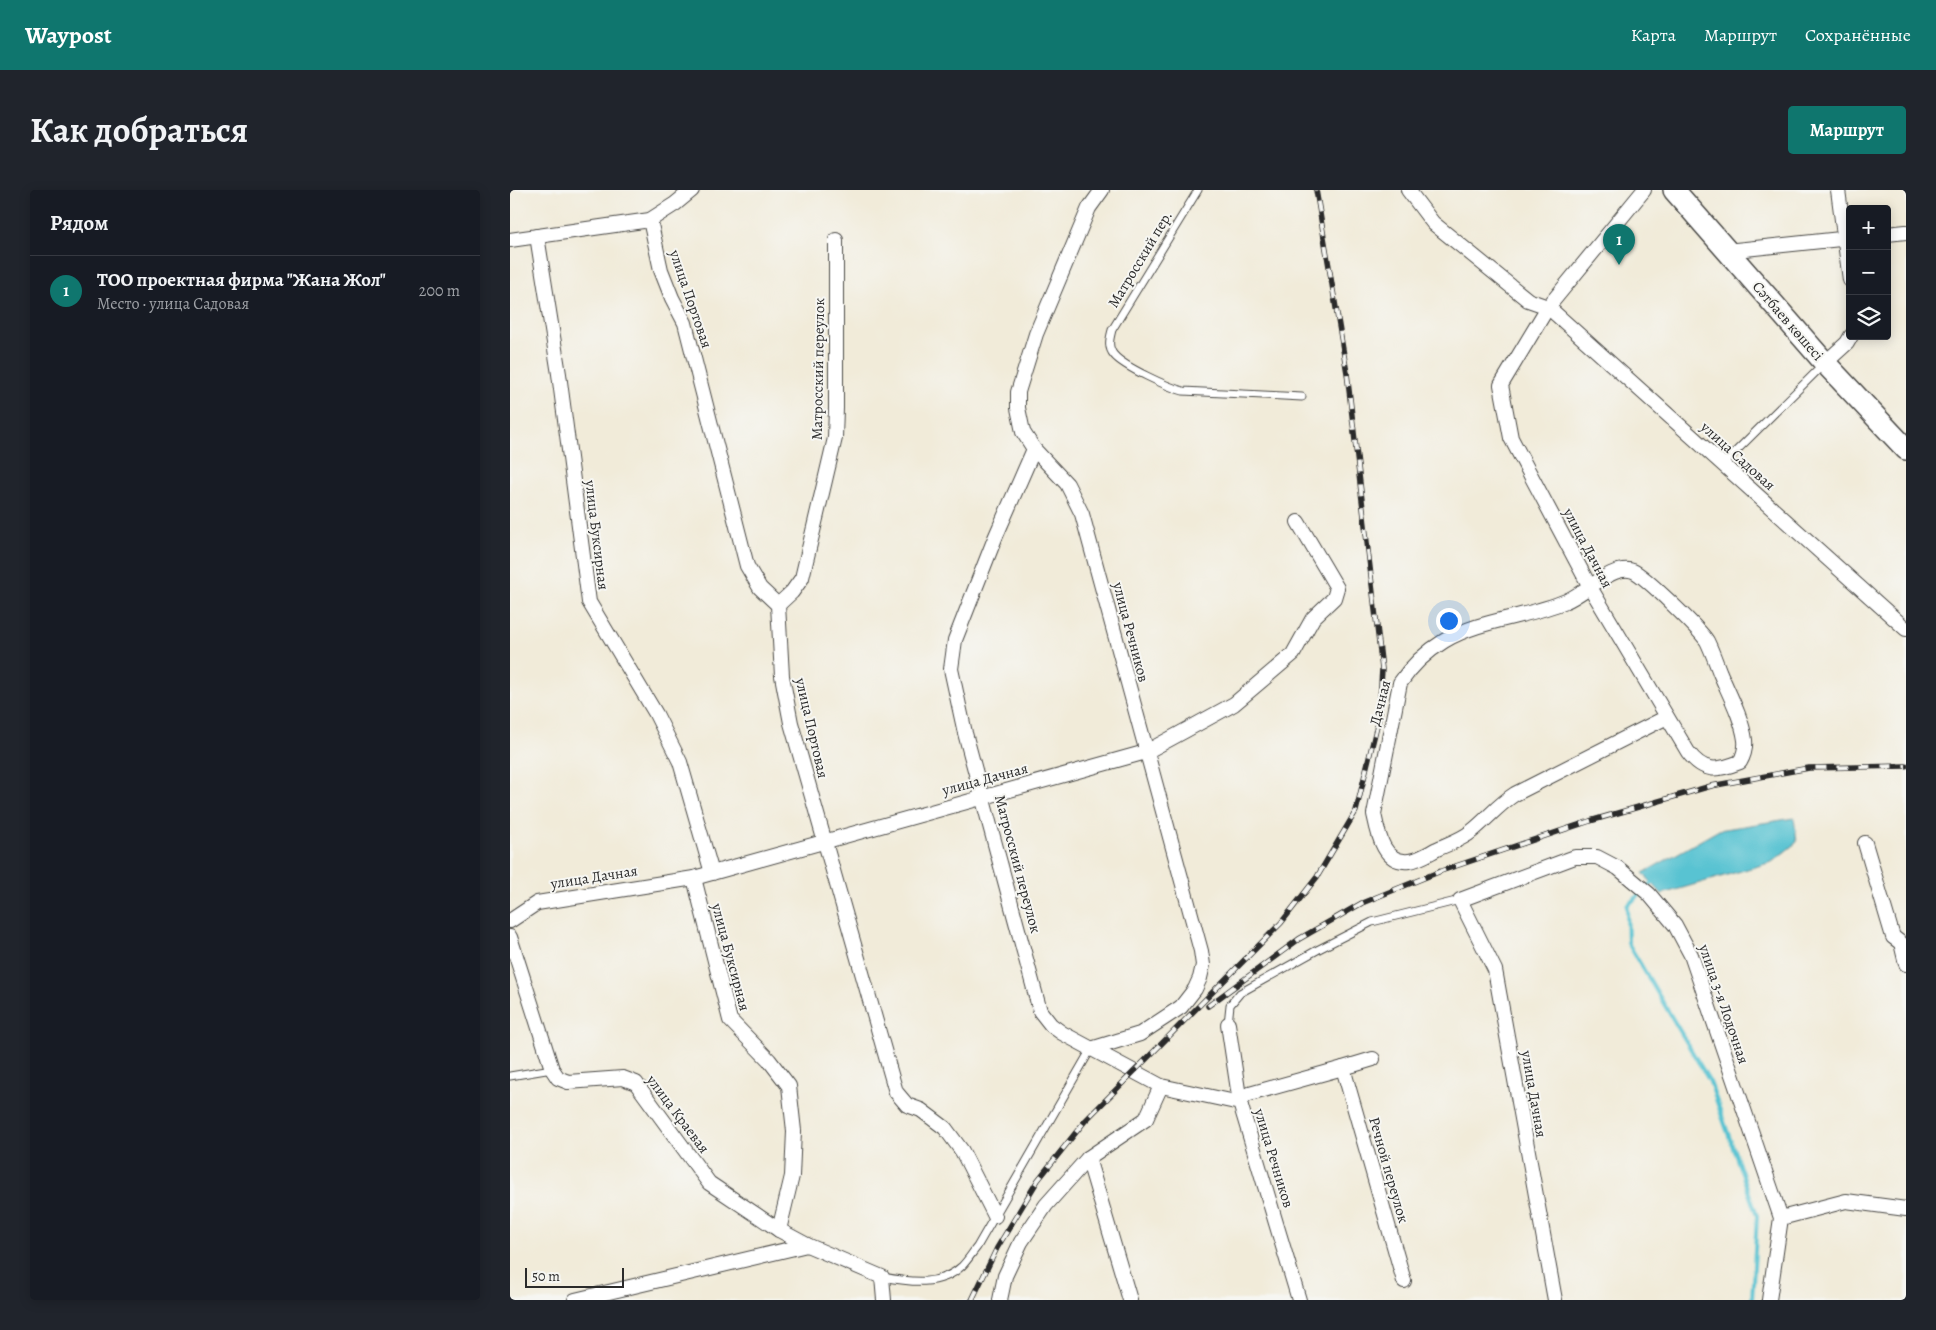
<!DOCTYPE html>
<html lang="ru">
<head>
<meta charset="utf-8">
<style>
	:root { --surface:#171b24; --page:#20242c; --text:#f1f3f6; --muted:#9ea1a6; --line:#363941; --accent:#0f766e }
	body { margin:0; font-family:Alegreya,serif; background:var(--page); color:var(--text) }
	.controls { position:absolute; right:15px; top:15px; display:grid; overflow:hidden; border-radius:5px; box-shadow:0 2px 12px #0003 }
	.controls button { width:45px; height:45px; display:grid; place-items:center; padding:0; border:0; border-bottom:1px solid var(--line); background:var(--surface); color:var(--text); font:25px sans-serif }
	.scale { position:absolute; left:15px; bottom:12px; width:99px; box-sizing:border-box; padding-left:5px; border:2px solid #2b2b2b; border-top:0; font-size:14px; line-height:18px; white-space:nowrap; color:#2b2b2b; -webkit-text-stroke:4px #f6f6f2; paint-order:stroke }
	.you { position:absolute; left:938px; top:430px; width:18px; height:18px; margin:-12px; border:4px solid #fff; border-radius:50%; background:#1a73e8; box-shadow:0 0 0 8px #1a73e833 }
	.badge { display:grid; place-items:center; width:32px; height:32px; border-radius:50%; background:var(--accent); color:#fff; font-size:16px; font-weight:700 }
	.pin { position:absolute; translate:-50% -41px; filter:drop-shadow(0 1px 2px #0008) }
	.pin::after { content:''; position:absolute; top:26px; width:18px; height:15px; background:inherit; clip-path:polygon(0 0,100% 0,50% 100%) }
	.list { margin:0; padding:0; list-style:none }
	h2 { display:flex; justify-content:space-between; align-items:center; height:65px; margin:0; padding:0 20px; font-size:21px }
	h2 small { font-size:16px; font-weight:400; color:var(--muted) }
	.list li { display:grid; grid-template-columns:32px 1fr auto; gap:15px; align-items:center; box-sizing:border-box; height:70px; padding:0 20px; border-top:1px solid var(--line) }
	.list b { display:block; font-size:19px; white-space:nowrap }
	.list p { margin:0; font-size:16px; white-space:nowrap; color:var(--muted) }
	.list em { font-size:16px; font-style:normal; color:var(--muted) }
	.icon { flex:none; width:28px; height:28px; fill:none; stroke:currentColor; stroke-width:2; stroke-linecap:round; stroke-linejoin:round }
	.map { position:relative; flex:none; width:1396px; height:1110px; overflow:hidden; border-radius:5px }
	header { display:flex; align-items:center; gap:30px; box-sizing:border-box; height:70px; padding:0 25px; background:var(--accent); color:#fff }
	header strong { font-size:24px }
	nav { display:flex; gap:28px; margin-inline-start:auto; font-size:18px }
	.intro { display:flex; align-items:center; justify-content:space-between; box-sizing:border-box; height:120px; padding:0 30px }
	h1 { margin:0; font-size:35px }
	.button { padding:12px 22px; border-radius:5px; background:var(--accent); color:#fff; font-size:18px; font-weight:700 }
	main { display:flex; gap:30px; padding:0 30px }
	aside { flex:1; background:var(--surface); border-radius:5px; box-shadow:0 2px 12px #0003 }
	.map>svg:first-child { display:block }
	.water { fill:#58c3d2; stroke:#42777e }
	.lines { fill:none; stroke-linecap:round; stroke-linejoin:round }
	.stream { stroke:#58c3d2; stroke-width:4 }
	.service-casing { stroke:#494845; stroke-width:9 }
	.minor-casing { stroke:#494845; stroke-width:16 }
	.primary-casing { stroke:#494845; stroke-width:24 }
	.service { stroke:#fff; stroke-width:7 }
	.minor { stroke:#fff; stroke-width:14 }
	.primary { stroke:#fff; stroke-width:21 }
	.rail-casing { stroke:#2b2b2b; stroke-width:5.5 }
	.rail { stroke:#f6f6f2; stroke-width:4; stroke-dasharray:11; stroke-linecap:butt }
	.labels { text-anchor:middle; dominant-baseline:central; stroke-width:4; stroke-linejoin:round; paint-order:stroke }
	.street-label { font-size:15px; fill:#2b2b2b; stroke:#f6f6f2 }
</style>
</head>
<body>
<header>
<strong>Waypost</strong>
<nav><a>Карта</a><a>Маршрут</a><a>Сохранённые</a></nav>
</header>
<div class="intro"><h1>Как добраться</h1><a class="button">Маршрут</a></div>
<main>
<aside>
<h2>Рядом<small></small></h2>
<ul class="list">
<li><span class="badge">1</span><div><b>ТОО проектная фирма &quot;Жана Жол&quot;</b><p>Место · улица Садовая</p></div><em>200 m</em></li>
</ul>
</aside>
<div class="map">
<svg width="1396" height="1110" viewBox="0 0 1396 1110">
	<rect width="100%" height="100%" fill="#f6f6f2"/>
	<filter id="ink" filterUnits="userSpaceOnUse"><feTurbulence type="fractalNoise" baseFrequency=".02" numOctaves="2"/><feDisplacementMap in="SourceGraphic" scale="10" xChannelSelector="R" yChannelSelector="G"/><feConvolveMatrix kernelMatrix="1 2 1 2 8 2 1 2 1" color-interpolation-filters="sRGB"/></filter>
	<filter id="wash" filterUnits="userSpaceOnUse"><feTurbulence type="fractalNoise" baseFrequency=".0096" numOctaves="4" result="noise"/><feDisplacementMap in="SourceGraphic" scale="20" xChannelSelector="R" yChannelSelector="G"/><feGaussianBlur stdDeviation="1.12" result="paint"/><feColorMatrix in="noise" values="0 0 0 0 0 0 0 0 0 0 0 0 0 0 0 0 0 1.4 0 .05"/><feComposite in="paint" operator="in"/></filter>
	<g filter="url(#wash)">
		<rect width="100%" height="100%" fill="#f1ebd9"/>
		<!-- water -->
		<polygon class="water" points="1284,628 1287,652 1262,672 1152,704 1133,683 1209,640"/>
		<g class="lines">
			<!-- stream -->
			<polyline class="stream" points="1145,690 1117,716 1118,753 1200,892 1247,1026 1242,1110"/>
		</g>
	</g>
	<g filter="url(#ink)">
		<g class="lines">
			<defs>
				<g id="service">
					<path d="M688 0 602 140C600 148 597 157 604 165 614 177 658 197 673 201L792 207"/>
					<polyline points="1213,274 1313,175"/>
					<polyline points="718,834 720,815 730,803 809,759 862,732 950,710"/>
					<polyline points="0,886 42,879"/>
					<path d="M372 1087C400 1092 430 1097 452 1076 458 1070 462 1063 467 1057L581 859"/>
				</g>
				<g id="minor">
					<polyline points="898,0 923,33 1018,110 1038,117 1396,439"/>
					<path d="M1134 0 1038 117 991 195 1001 248 1080 397 1178 562C1194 583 1207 581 1230 572 1234 565 1236 559 1235 550 1232 528 1219 504 1210 483 1206 473 1202 461 1197 451 1190 440 1134 385 1123 381 1104 373 1074 404 1056 411 1016 428 971 429 934 451 916 462 902 475 890 493L864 624C868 643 873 674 899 671 909 670 919 663 927 659 938 654 953 649 962 641 977 629 989 614 1005 604L1157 527"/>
					<polyline points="1328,0 1340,90"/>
					<polyline points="140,30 151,80 162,108 175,133 237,376 250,398 268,415 272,486 281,533 386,902 397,915 411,920 435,938 452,961 485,1026"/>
					<polyline points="1377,44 1396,42"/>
					<polyline points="27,46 49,184 79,412 146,524 170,572 202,683"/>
					<polyline points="0,50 140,30 165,14 182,0"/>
					<polyline points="1216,61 1340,48"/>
					<polyline points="1315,173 1337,153 1341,146"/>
					<polyline points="524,259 485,348 445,450 441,479 455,543 530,821 541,835 552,843 651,896 730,913 789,1110"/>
					<polyline points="268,415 282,402 292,388 325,248 326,218 326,50"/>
					<polyline points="1355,653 1383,747 1391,753 1396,774"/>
					<polyline points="184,688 220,830 259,870 279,896 284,941 282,986 269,1040"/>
					<polyline points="0,731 27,713 184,688 636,562 724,514 783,464 803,428 824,408 827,398 788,332"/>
					<polyline points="0,747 42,879 48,888 58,892 113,888 126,893 199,993 269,1040 297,1055 372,1087 374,1110"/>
					<polyline points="718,834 730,913"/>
					<polyline points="581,859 630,844 671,817 685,799 690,788 693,775 691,761 572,324 557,294 524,259 513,242 508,218 508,202 526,144 579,18 592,0"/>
					<polyline points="833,878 863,869"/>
					<polyline points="730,913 736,905 833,878 894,1091"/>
					<polyline points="578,968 620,1110"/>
					<polyline points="1271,1028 1336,1011 1396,1019"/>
					<polyline points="65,1110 297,1055"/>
					<polyline points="490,1110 495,1086 511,1052 536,1015 578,968 636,929 651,896"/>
					<polyline points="1045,1110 985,780 950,710 1065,667 1087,667 1108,678 1139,704 1165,735 1181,765 1271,1028 1259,1110"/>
				</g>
				<polyline id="primary" points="1164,0 1315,173 1396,259"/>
			</defs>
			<!-- service casing -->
			<use href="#service" class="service-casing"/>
			<!-- minor casing -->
			<use href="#minor" class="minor-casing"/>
			<!-- primary casing -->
			<use href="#primary" class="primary-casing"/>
			<!-- service -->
			<use href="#service" class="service"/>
			<!-- minor -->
			<use href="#minor" class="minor"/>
			<!-- primary -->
			<use href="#primary" class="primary"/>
			<defs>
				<g id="rail">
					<polyline points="698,816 789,749 852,713 931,681 1080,631 1201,596 1299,578 1396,576"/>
					<polyline points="462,1110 487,1058 528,990 575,931 771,733 807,687 846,621 869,527 872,479 837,183 806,0"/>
				</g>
			</defs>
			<!-- rail casing -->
			<use href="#rail" class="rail-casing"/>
			<!-- rail -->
			<use href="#rail" class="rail"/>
		</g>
	</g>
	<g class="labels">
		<!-- street labels -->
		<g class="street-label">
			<text transform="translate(630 69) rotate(-59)">Матросский пер.</text>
			<text transform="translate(181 109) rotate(71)">улица Портовая</text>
			<text transform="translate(1278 131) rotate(49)">Сәтбаев көшесі</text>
			<text transform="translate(308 179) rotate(-89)">Матросский переулок</text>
			<text transform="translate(1228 266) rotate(42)">улица Садовая</text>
			<text transform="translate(87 345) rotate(83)">улица Буксирная</text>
			<text transform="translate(1078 358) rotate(62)">улица Дачная</text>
			<text transform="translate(621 442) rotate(75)">улица Речников</text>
			<text transform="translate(870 513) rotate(-76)">Дачная</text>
			<text transform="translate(302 538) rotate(77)">улица Портовая</text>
			<text transform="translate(475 589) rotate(-15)">улица Дачная</text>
			<text transform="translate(508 674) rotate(75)">Матросский переулок</text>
			<text transform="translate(84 687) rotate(-9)">улица Дачная</text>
			<text transform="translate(221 767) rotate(75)">улица Буксирная</text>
			<text transform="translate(1214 814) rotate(71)">улица 3-я Лодочная</text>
			<text transform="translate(1024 904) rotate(80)">улица Дачная</text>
			<text transform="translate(168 924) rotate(53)">улица Краевая</text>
			<text transform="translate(764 968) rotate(73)">улица Речников</text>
			<text transform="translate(879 980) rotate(74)">Речной переулок</text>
		</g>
	</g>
</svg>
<div class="controls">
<button>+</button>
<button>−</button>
<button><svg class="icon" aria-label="layers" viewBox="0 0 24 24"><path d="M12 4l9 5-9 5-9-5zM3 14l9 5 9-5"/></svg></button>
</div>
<div class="scale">50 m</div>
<div class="you"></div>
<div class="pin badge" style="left:1109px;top:75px">1</div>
</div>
</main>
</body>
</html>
